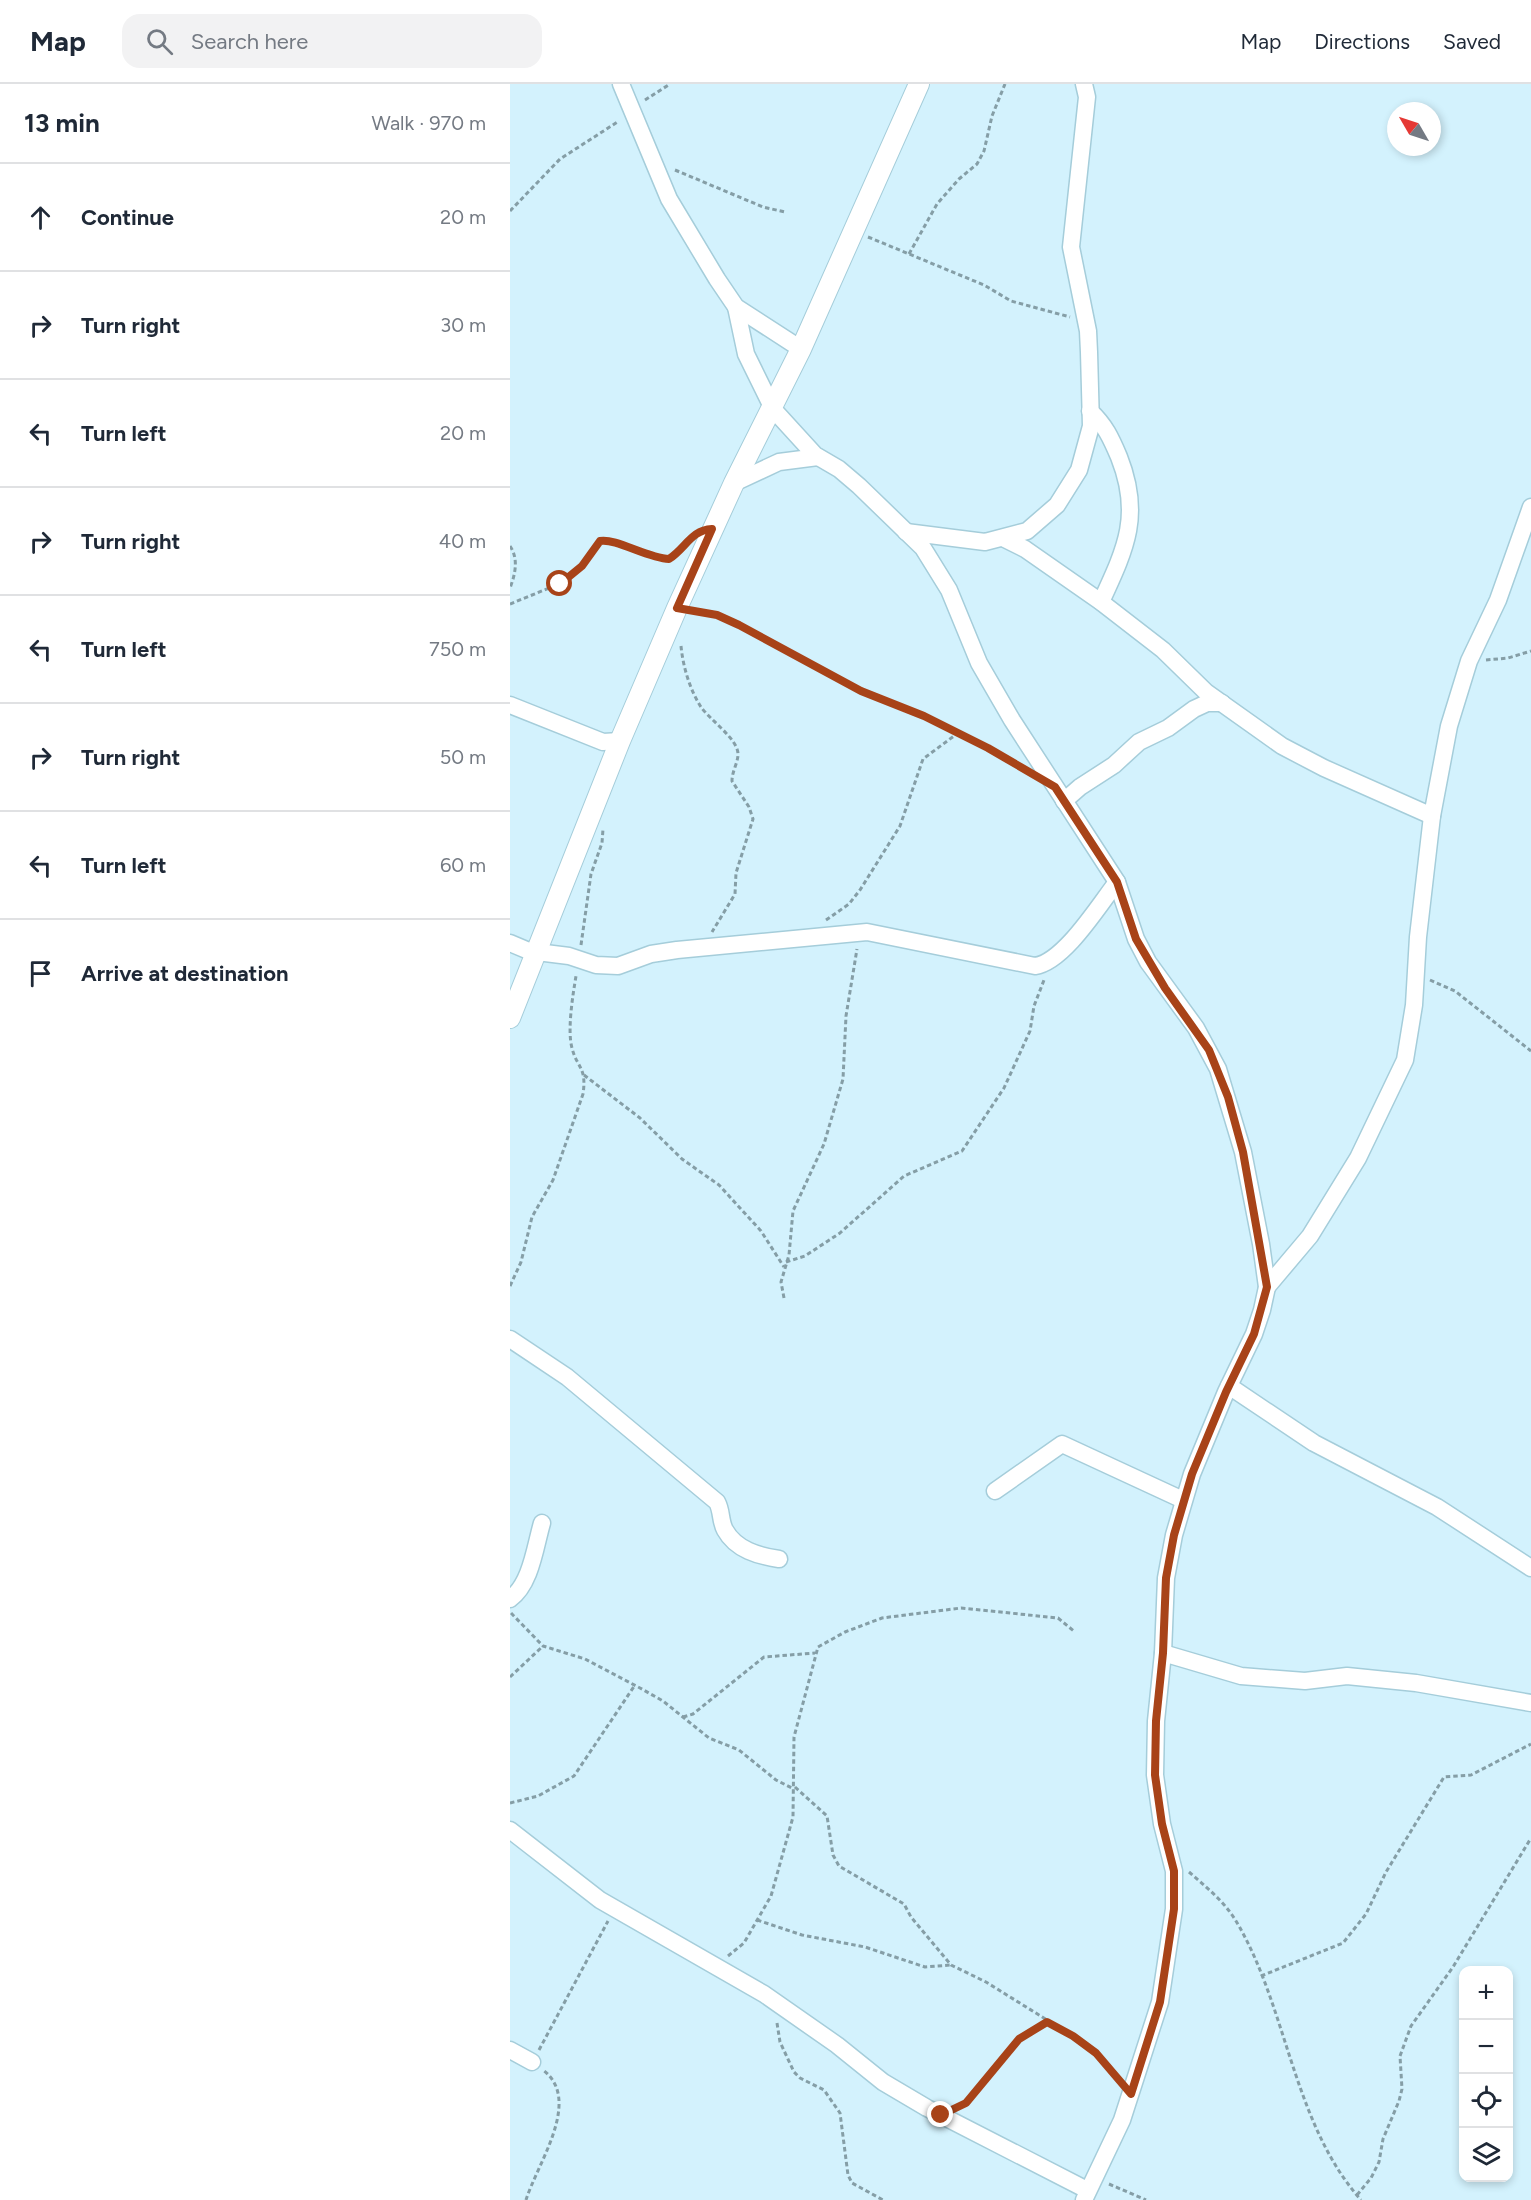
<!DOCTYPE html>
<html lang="en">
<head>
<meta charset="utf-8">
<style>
	:root { --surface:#fff; --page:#f2f2f3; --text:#1f2937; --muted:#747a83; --line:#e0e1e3 }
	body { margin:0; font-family:Figtree,sans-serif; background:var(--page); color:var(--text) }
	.controls { position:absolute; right:18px; bottom:18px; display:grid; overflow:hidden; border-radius:12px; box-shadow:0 3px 9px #0003 }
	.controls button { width:54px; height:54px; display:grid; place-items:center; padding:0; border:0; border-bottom:2px solid var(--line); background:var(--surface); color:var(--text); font:30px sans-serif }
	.compass { position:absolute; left:877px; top:18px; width:54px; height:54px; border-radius:50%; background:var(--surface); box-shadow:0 3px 9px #0003; rotate:309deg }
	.stop { position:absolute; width:18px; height:18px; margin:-14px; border:4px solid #a84318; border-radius:50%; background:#fff }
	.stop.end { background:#a84318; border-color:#fff; box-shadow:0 2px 6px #0008 }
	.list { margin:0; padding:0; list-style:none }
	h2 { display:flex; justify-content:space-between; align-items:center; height:78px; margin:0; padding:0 24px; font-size:26px }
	h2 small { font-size:20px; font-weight:400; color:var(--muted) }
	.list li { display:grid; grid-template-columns:39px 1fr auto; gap:18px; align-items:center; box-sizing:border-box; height:108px; padding:0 24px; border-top:2px solid var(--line) }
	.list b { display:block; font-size:22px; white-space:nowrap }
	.list em { font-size:20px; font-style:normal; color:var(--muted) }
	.icon { flex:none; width:33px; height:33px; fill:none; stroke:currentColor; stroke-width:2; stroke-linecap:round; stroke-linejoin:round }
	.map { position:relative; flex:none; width:1021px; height:2116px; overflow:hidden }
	header { display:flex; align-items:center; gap:36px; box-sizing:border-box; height:84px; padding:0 30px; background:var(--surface); border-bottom:2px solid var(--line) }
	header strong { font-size:28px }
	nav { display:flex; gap:33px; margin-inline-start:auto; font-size:21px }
	.search { width:420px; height:54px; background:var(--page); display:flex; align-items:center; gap:15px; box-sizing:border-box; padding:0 21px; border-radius:18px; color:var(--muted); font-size:22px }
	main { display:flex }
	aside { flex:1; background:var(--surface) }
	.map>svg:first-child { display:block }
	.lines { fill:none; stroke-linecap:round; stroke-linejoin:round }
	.minor-casing { stroke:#a5cdda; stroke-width:19 }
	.tertiary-casing { stroke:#a5cdda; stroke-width:22 }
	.path { stroke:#859ea6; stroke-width:3; stroke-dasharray:4.5 3; stroke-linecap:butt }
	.minor { stroke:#fff; stroke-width:16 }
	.tertiary { stroke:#fff; stroke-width:20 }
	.route { stroke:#a84318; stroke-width:8 }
</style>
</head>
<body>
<header>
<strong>Map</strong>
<div class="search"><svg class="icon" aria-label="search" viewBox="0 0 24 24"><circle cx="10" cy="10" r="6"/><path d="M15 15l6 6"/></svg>Search here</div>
<nav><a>Map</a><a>Directions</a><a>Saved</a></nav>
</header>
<main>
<aside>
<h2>13 min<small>Walk · 970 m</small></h2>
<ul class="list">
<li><svg class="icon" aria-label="ahead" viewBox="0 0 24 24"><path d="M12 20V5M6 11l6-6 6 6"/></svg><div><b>Continue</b></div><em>20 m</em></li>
<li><svg class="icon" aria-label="right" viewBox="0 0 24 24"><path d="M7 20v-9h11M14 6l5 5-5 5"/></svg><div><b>Turn right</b></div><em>30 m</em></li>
<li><svg class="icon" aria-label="left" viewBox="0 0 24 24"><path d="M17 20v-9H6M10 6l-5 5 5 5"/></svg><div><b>Turn left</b></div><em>20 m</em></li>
<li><svg class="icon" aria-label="right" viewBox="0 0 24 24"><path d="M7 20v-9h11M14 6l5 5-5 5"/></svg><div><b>Turn right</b></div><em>40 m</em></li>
<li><svg class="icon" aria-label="left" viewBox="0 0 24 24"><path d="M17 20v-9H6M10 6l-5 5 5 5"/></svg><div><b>Turn left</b></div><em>750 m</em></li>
<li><svg class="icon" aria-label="right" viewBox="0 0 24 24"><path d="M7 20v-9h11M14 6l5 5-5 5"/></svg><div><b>Turn right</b></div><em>50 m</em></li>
<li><svg class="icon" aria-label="left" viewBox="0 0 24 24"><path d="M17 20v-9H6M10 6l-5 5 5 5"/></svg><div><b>Turn left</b></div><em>60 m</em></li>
<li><svg class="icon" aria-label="arrive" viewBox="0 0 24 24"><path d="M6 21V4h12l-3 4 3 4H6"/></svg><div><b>Arrive at destination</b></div></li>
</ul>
</aside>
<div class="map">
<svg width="1021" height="2116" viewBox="0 0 1021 2116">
	<rect width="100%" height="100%" fill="#d3f2fd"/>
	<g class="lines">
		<defs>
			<g id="minor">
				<polyline points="111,0 159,115 207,195 226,223 291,265"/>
				<polyline points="226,223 236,270 263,325 305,371 329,385 349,402 413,464 439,506 469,579 502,636 607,798 626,855 638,878 686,944 708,985 733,1068 751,1160 757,1203 752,1226 744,1250 716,1308 682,1390 664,1451 656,1494 653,1569 646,1637 645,1691 652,1740 664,1787 664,1825 650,1918 612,2036 574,2116"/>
				<path d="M580 327C595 341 601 354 609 373 632 431 616 464 591 518"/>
				<polyline points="224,399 269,378 308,373"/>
				<polyline points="396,448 475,458 517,447 547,421 569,386 581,342 579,268 578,247 561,163 577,13 574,0"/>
				<polyline points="495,455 515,465 591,518 653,566 696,608 772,662 814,684 922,732"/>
				<polyline points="0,621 93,658 110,657"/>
				<polyline points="554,717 570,703 604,681 629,658 658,644 684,625 697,619 712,619"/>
				<polyline points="0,859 26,870"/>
				<path d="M27 868 59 872 86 881 108 882 141 870 167 866 357 848 525 882C554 878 589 821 607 798"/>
				<polyline points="757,1203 800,1152 848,1074 895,976 904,921 908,853 922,732 939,642 959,577 988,516 1021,423"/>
				<path d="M0 1255 57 1293 207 1418C212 1427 210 1437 215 1446 226 1466 249 1472 269 1475"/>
				<polyline points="719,1302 804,1359 927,1423 1021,1484"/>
				<polyline points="485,1407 552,1360 673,1416"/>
				<path d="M0 1515C21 1500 25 1463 32 1439"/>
				<polyline points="653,1569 731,1592 795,1597 837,1592 906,1599 1021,1619"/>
				<polyline points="0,1746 90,1816 254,1910 327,1961 373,1998 417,2024 577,2106"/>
				<polyline points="0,1966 22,1978"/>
			</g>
			<polyline id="tertiary" points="0,934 110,657 167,524 224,399 291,265 409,0"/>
		</defs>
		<!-- minor casing -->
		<use href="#minor" class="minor-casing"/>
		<!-- tertiary casing -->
		<use href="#tertiary" class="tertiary-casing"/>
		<!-- path -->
		<g class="path">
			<polyline points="135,16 160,0"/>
			<polyline points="165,86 253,123 275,128"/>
			<polyline points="0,127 50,75 109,37"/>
			<polyline points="358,153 474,201 501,217 560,233"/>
			<polyline points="399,170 427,120 449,95 467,80 474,67 482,32 495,0"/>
			<path d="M0 462C9 475 5 491 0 504"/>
			<polyline points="0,520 49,500 72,482 90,457 96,456 126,468 159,475 176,459"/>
			<polyline points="184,527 207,531 229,541 351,607 414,632 515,685"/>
			<path d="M171 562C173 583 180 606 191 623 200 636 228 655 228 670 228 679 222 687 222 697L239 723 243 735 226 789 225 810 202 848"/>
			<polyline points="976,576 998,574 1021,567"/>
			<polyline points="316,836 339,820 350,806 390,742 413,675 448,649"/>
			<polyline points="71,861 81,790 92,759 93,745"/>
			<polyline points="920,896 945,907 1021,967"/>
			<polyline points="74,991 130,1034 172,1075 209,1101 251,1147 274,1183"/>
			<polyline points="276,1178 295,1172 330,1149 394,1092 452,1067 494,1004 520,947 524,922 534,896"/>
			<path d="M0 1202 11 1178 22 1133 43 1096 73 1010C77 983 67 984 62 964 57 946 63 910 66 892"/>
			<polyline points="274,1214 271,1198 279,1171 283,1127 314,1060 333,995 336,932 347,865"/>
			<polyline points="1,1529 33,1562 75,1575 130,1604 153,1617 199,1654 229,1666 266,1696 284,1705"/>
			<polyline points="0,1593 33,1562"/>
			<polyline points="173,1633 183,1630 254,1573 305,1569"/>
			<polyline points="285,1703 317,1732 323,1771 329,1782 394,1820 401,1833 441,1881 476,1898 574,1959 596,1978 610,1995"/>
			<polyline points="0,1719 28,1712 64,1692 125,1601"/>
			<path d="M679 1788C696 1803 714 1817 726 1837 778 1924 782 2038 851 2116"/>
			<polyline points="247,1836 292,1851 355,1863 415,1883 441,1881"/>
			<polyline points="218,1872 234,1859 261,1812 283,1733 284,1653 308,1563 335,1548 372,1534 451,1524 548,1534 565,1548"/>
			<polyline points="751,1892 833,1859 856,1830 876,1788 934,1693 961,1691 1021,1660"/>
			<polyline points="267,1939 270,1958 284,1988 290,1994 314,2006 330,2029 338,2091 342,2099 373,2116"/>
			<polyline points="29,1966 98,1837"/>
			<polyline points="449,2023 468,2007 514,1951 537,1938"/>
			<polyline points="599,2100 636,2116"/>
			<polyline points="847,2111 861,2094 869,2078 873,2055 889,2017 892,2005 890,1972 901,1942 943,1883 1021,1754"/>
			<path d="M16 2116C27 2080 73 2016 33 1986"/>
		</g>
		<!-- minor -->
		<use href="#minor" class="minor"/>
		<!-- tertiary -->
		<use href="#tertiary" class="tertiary"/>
	</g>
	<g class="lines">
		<!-- route -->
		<path class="route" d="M50 500 72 482 90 457C106 454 137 474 159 475 176 464 181 446 202 445L167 524 207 531 229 541 351 607 414 632 478 664 545 703 607 798 626 855 655 904 699 966 718 1013 733 1068 757 1203 744 1250 716 1308 682 1390 664 1451 656 1494 653 1569 646 1637 645 1691 652 1740 664 1787V1825L650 1918 621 2010 586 1969 563 1952 537 1938 509 1955 456 2019 431 2031"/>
	</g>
</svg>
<div class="controls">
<button>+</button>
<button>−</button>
<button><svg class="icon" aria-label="locate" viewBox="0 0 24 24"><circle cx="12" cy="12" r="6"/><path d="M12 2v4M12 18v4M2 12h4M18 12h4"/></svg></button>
<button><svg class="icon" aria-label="layers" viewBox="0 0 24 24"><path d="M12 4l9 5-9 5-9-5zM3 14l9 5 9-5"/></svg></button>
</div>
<svg class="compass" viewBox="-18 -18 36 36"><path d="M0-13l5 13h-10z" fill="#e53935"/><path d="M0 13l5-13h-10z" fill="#747a83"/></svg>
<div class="stop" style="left:50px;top:500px"></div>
<div class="stop end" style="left:431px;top:2031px"></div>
</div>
</main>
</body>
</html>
